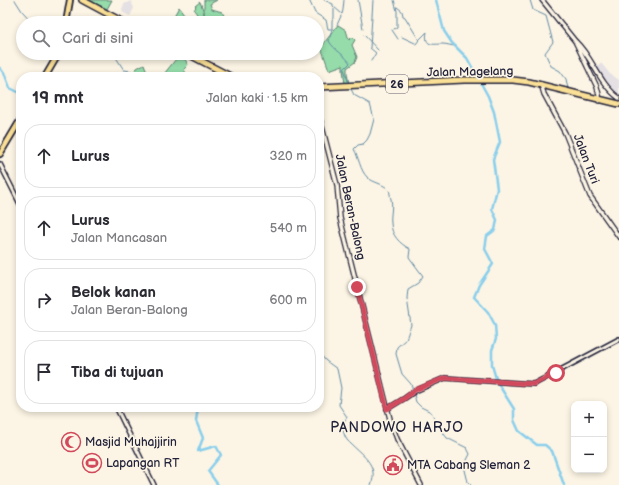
<!DOCTYPE html>
<html lang="id">
<head>
<meta charset="utf-8">
<style>
	:root { --surface:#fff; --page:#f2f2f3; --text:#2b2b33; --muted:#7c7c81; --line:#e1e1e2 }
	body { margin:0; font-family:"Balsamiq Sans",sans-serif; background:var(--page); color:var(--text) }
	.controls { position:absolute; right:12px; bottom:12px; display:grid; overflow:hidden; border-radius:8px; box-shadow:0 2px 6px #0003 }
	.controls button { width:36px; height:36px; display:grid; place-items:center; padding:0; border:0; border-bottom:1px solid var(--line); background:var(--surface); color:var(--text); font:20px sans-serif }
	.stop { position:absolute; width:12px; height:12px; margin:-9px; border:3px solid #d1495b; border-radius:50%; background:#fff }
	.stop.end { background:#d1495b; border-color:#fff; box-shadow:0 1px 4px #0008 }
	.list { margin:0; padding:0; list-style:none }
	h2 { display:flex; justify-content:space-between; align-items:center; height:52px; margin:0; padding:0 16px; font-size:17px }
	h2 small { font-size:13px; font-weight:400; color:var(--muted) }
	.list li { display:grid; grid-template-columns:26px 1fr auto; gap:12px; align-items:center; box-sizing:border-box; height:64px; margin:0 8px 8px; padding:0 8px; border:1px solid var(--line); border-radius:16px }
	.list b { display:block; font-size:15px; white-space:nowrap }
	.list p { margin:0; font-size:13px; white-space:nowrap; color:var(--muted) }
	.list em { font-size:13px; font-style:normal; color:var(--muted) }
	.icon { flex:none; width:22px; height:22px; fill:none; stroke:currentColor; stroke-width:2; stroke-linecap:round; stroke-linejoin:round }
	.map { position:relative; flex:none; width:619px; height:485px; overflow:hidden }
	.search { position:absolute; background:var(--surface); box-shadow:0 2px 6px #0003; left:16px; top:16px; width:308px; height:44px; display:flex; align-items:center; gap:10px; box-sizing:border-box; padding:0 14px; border-radius:22px; color:var(--muted); font-size:15px }
	.panel { position:absolute; background:var(--surface); box-shadow:0 2px 6px #0003; left:16px; top:72px; width:308px; height:340px; border-radius:16px }
	.map>svg:first-child { display:block }
	.built { fill:#e5e0e4 }
	.green { fill:#95dcaa; stroke:#5c7f72 }
	.lines { fill:none; stroke-linecap:round; stroke-linejoin:round }
	.stream { stroke:#6089a5; stroke-width:1 }
	.river { stroke:#8aceec; stroke-width:2.5 }
	.tertiary-casing { stroke:#22223b; stroke-width:6 }
	.secondary-casing { stroke:#22223b; stroke-width:6 }
	.primary-casing { stroke:#22223b; stroke-width:8 }
	.trunk-casing { stroke:#22223b; stroke-width:8 }
	.tertiary { stroke:#fcf5e5; stroke-width:3 }
	.secondary { stroke:#fcf5e5; stroke-width:3.5 }
	.primary { stroke:#fadf96; stroke-width:4.5 }
	.trunk { stroke:#fadf96; stroke-width:5 }
	.route { stroke:#d1495b; stroke-width:5 }
	.labels { text-anchor:middle; dominant-baseline:central; stroke-width:3.5; stroke-linejoin:round; paint-order:stroke }
	.shield { fill:#fcf5e5; stroke:#63616e; stroke-width:1 }
	.shield-label { font-size:11px; font-weight:bold; fill:#22223b }
	.street-label { font-size:12px; fill:#22223b; stroke:#fcf5e5 }
	.poi-label { font-size:12px; fill:#22223b; stroke:#fcf5e5; text-anchor:start }
	.quarter-label { font-size:14px; letter-spacing:1px; fill:#22223b; stroke:#fcf5e5 }
</style>
</head>
<body>
<div class="map">
<svg width="619" height="485" viewBox="0 0 619 485">
	<rect width="100%" height="100%" fill="#fcf5e5"/>
	<filter id="ink" filterUnits="userSpaceOnUse"><feTurbulence type="fractalNoise" baseFrequency=".025" numOctaves="2"/><feDisplacementMap in="SourceGraphic" scale="8" xChannelSelector="R" yChannelSelector="G"/><feConvolveMatrix kernelMatrix="1 2 1 2 8 2 1 2 1" color-interpolation-filters="sRGB"/></filter>
	<g filter="url(#ink)">
		<!-- built -->
		<g class="built">
			<polygon points="131,1 134,8 130,16 122,12 123,10 122,9 124,4"/>
			<polygon points="601,63 610,74 619,80 619,95 612,90 595,67"/>
		</g>
		<!-- green -->
		<g class="green">
			<polygon points="89,0 112,0 107,9"/>
			<polygon points="204,0 217,0 210,4 212,9 222,12 227,21 225,23 206,23 204,20"/>
			<polygon points="200,2 204,12 203,21 205,23 195,23 195,18 197,14 194,10 196,7 195,6"/>
			<polygon points="179,7 184,14 187,15 182,23 170,23"/>
			<polygon points="338,25 346,30 349,40 352,37 355,40 352,45 357,57 355,62 347,68 347,73 349,84 345,84 343,70 343,65 329,70 321,47"/>
			<polygon points="176,59 185,59 188,65 184,69 186,74 180,77 164,77 164,74"/>
			<polygon points="144,64 147,72 157,75 158,77 129,77 137,68"/>
		</g>
		<g class="lines">
			<!-- stream -->
			<g class="stream">
				<polyline points="15,0 22,11 33,23"/>
				<polyline points="309,0 315,13 326,20 328,29 332,29"/>
				<polyline points="324,0 333,4 333,6 342,14 343,10 344,0"/>
				<polyline points="358,0 363,29"/>
				<polyline points="394,0 397,11 397,27 394,29"/>
				<polyline points="530,0 533,10 546,16 553,42 545,53 551,66 560,71 566,79 568,89"/>
				<path d="M397 7 402 11 403 16 405 17 419 40 427 32C424 47 433 44 443 44 447 44 451 46 456 46"/>
				<path d="M334 9V18L332 21V29L329 41C334 50 344 54 350 63L344 69 349 84"/>
				<polyline points="337,25 341,16"/>
				<polyline points="392,30 398,39"/>
				<polyline points="364,35 378,50"/>
				<polyline points="402,37 415,43"/>
				<polyline points="416,44 419,40"/>
				<polyline points="115,53 117,59 124,70 131,71 143,77"/>
				<polyline points="371,61 376,53 370,48 373,0"/>
				<path d="M350 87 354 95 370 104 374 119 370 134 367 140 363 144 358 145 354 149C359 158 360 170 367 177 373 183 383 183 389 190 390 192 390 196 391 199 393 207 390 215 391 223 391 235 400 244 410 249L409 257 423 276 418 283 408 289 407 298 411 325 406 339 397 347 396 354 402 374 411 384 416 402 421 407 431 412 441 430 447 438 467 448 470 454 464 466 468 482 471 485"/>
				<path d="M319 353 326 361 337 369 341 388 339 405 347 417 342 425C343 430 344 436 347 440 360 454 380 464 371 485"/>
			</g>
			<!-- river -->
			<g class="river">
				<polyline points="436,0 444,31 452,43 467,58 488,96 494,112 500,142 493,159 497,189 492,209 497,220 495,230 487,236 485,249 493,264 479,285 474,297 488,312 495,325 496,339 492,350 492,365 497,382 514,409 514,420 519,431 537,445 545,445 552,451 564,485"/>
				<polyline points="0,68 5,75 10,88 18,92 21,97"/>
				<polyline points="198,407 196,421 203,438 198,451 216,446 221,455 208,471 218,485"/>
			</g>
			<defs>
				<g id="tertiary">
					<polyline points="0,164 21,206"/>
					<polyline points="116,407 154,485"/>
					<polyline points="387,409 405,398 415,391 445,378 534,384 619,339"/>
				</g>
				<g id="secondary">
					<polyline points="542,0 575,41 597,87 599,95 599,101"/>
					<path d="M576 42C593 58 599 84 619 98"/>
					<polyline points="541,84 544,94 565,133 590,196 619,237"/>
					<polyline points="319,115 337,185 340,218 390,419 397,439 421,485"/>
				</g>
				<g id="primary">
					<polyline points="66,23 70,0"/>
					<polyline points="45,77 59,53"/>
					<polyline points="0,154 21,119"/>
				</g>
				<g id="trunk">
					<polyline points="82,0 125,23"/>
					<polyline points="186,53 232,77"/>
					<polyline points="319,87 464,80 513,80 529,82 619,104"/>
				</g>
			</defs>
			<!-- tertiary casing -->
			<use href="#tertiary" class="tertiary-casing"/>
			<!-- secondary casing -->
			<use href="#secondary" class="secondary-casing"/>
			<!-- primary casing -->
			<use href="#primary" class="primary-casing"/>
			<!-- trunk casing -->
			<use href="#trunk" class="trunk-casing"/>
			<!-- tertiary -->
			<use href="#tertiary" class="tertiary"/>
			<!-- secondary -->
			<use href="#secondary" class="secondary"/>
			<!-- primary -->
			<use href="#primary" class="primary"/>
			<!-- trunk -->
			<use href="#trunk" class="trunk"/>
		</g>
	</g>
	<g class="lines" filter="url(#ink)">
		<!-- route -->
		<polyline class="route" points="357,287 387,409 405,398 415,390 445,378 534,384 556,373"/>
	</g>
	<!-- icons -->
	<defs>
		<symbol id="mosque-ring" viewBox="-11 -11 22 22"><circle r="9.5" fill="#fcf5e5" stroke="#d1495b" stroke-width="1.5"/><path d="M3.5-4.9A6 6 0 1 0 3.5 4.9A5 5 0 1 1 3.5-4.9Z" fill="#d1495b"/></symbol>
		<symbol id="stadium-ring" viewBox="-11 -11 22 22"><circle r="9.5" fill="#fcf5e5" stroke="#d1495b" stroke-width="1.5"/><path d="M0-5a6.5 5 0 1 0 0 10a6.5 5 0 1 0 0-10ZM-3.5-1.8h7v3.6h-7Z" fill="#d1495b"/></symbol>
		<symbol id="civic-ring" viewBox="-11 -11 22 22"><circle r="9.5" fill="#fcf5e5" stroke="#d1495b" stroke-width="1.5"/><path d="M-.6-6.5H3V-4.5H.6V-3L4-1V1h2V6H-6V1h2V-1L-.6-3ZM-1.2 2.5V6h2.4V2.5Z" fill="#d1495b"/></symbol>
	</defs>
	<g fill-rule="evenodd">
		<use href="#mosque-ring" x="60" y="431" width="22" height="22"/>
		<use href="#stadium-ring" x="81" y="452" width="22" height="22"/>
		<use href="#civic-ring" x="382" y="454" width="22" height="22"/>
	</g>
	<g class="labels">
		<!-- shield labels -->
		<rect class="shield" x="386" y="75" width="22" height="18" rx="3"/>
		<g class="shield-label">
			<text x="397" y="84">26</text>
		</g>
		<!-- street labels -->
		<g class="street-label">
			<text transform="translate(470 72) rotate(-1)">Jalan Magelang</text>
			<text transform="translate(586 159) rotate(69)">Jalan Turi</text>
			<text transform="translate(350 207) rotate(78)">Jalan Beran-Balong</text>
		</g>
		<!-- poi labels -->
		<g class="poi-label">
			<text x="85" y="442">Masjid Muhajjirin</text>
			<text x="106" y="463">Lapangan RT</text>
			<text x="407" y="465">MTA Cabang Sleman 2</text>
		</g>
		<!-- quarter labels -->
		<g class="quarter-label">
			<text x="397" y="427">PANDOWO HARJO</text>
		</g>
	</g>
</svg>
<div class="controls">
<button>+</button>
<button>−</button>
</div>
<div class="stop" style="left:556px;top:373px"></div>
<div class="stop end" style="left:357px;top:287px"></div>
<div class="search"><svg class="icon" aria-label="search" viewBox="0 0 24 24"><circle cx="10" cy="10" r="6"/><path d="M15 15l6 6"/></svg>Cari di sini</div>
<section class="panel">
<h2>19 mnt<small>Jalan kaki · 1.5 km</small></h2>
<ul class="list">
<li><svg class="icon" aria-label="ahead" viewBox="0 0 24 24"><path d="M12 20V5M6 11l6-6 6 6"/></svg><div><b>Lurus</b></div><em>320 m</em></li>
<li><svg class="icon" aria-label="ahead" viewBox="0 0 24 24"><path d="M12 20V5M6 11l6-6 6 6"/></svg><div><b>Lurus</b><p>Jalan Mancasan</p></div><em>540 m</em></li>
<li><svg class="icon" aria-label="right" viewBox="0 0 24 24"><path d="M7 20v-9h11M14 6l5 5-5 5"/></svg><div><b>Belok kanan</b><p>Jalan Beran-Balong</p></div><em>600 m</em></li>
<li><svg class="icon" aria-label="arrive" viewBox="0 0 24 24"><path d="M6 21V4h12l-3 4 3 4H6"/></svg><div><b>Tiba di tujuan</b></div></li>
</ul>
</section>
</div>
</body>
</html>
